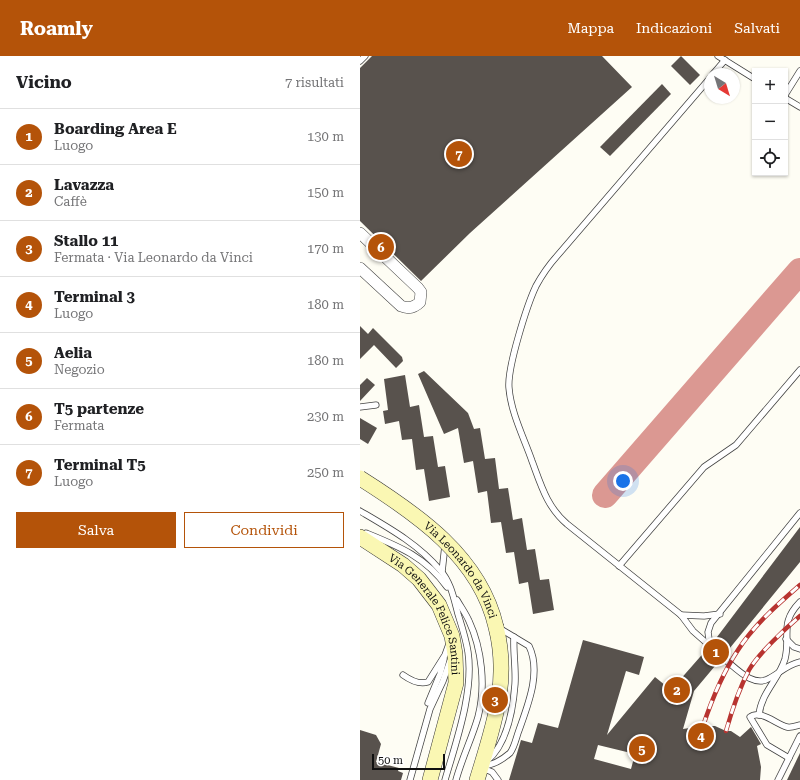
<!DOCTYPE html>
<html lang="it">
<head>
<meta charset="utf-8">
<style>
	:root { --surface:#fff; --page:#f2f2f2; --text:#202124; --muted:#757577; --line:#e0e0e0; --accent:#b45309 }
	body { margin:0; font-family:"Roboto Serif",serif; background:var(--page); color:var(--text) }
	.controls { position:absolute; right:12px; top:12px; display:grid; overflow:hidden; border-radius:0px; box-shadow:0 1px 3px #0004 }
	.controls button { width:36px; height:36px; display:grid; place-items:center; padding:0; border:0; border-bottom:1px solid var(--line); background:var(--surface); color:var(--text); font:20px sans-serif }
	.compass { position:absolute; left:344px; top:12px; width:36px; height:36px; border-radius:50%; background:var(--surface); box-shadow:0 1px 3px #0004; rotate:142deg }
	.scale { position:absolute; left:12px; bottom:10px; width:73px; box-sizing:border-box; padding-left:4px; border:2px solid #101010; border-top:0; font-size:11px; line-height:14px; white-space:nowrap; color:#101010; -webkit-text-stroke:3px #fff; paint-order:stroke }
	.you { position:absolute; left:263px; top:425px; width:14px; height:14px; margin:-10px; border:3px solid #fff; border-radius:50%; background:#1a73e8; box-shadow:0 0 0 6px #1a73e833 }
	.badge { display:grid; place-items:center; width:26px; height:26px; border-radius:50%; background:var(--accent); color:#fff; font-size:13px; font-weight:700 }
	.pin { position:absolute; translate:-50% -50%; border:2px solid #fff; box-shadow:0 1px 4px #0006 }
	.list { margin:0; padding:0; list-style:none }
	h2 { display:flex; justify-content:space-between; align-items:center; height:52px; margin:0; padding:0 16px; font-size:17px }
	h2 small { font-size:13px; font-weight:400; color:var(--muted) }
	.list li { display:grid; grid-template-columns:26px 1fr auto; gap:12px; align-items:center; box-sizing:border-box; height:56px; padding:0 16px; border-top:1px solid var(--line) }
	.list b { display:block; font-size:15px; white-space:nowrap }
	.list p { margin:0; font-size:13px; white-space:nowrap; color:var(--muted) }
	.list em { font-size:13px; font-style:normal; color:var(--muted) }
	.actions { display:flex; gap:8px; padding:12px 16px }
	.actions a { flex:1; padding:9px 0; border:1px solid var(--accent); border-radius:0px; text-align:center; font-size:14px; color:var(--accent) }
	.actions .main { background:var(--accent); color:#fff }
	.icon { flex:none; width:22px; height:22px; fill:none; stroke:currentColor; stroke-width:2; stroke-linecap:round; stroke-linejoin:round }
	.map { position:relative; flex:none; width:440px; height:724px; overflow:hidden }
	header { display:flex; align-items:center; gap:24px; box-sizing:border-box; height:56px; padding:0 20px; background:var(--accent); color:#fff }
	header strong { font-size:19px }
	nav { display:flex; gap:22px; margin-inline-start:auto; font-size:14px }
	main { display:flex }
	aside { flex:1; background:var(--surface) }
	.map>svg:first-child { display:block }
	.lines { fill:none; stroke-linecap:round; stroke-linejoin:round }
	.taxiway { stroke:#db9892; stroke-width:26 }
	.building { fill:#58524d; fill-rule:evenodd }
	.lane-casing { stroke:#434343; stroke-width:7 }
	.street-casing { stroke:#434343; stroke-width:12 }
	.secondary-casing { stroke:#323232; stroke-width:16 }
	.lane { stroke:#fff; stroke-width:5.5 }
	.street { stroke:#fff; stroke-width:11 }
	.secondary { stroke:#faf7b3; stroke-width:15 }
	.rail-casing { stroke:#b83430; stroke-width:4.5 }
	.rail { stroke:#fff; stroke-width:3; stroke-dasharray:9; stroke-linecap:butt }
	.secondary-bridge-casing { stroke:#323232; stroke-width:16; stroke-linecap:butt }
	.secondary-bridge { stroke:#faf7b3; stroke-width:15 }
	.labels { text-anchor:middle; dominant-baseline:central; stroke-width:4; stroke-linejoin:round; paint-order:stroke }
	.street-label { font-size:11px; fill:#101010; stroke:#fff }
</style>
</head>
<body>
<header>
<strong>Roamly</strong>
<nav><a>Mappa</a><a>Indicazioni</a><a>Salvati</a></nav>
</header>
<main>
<aside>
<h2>Vicino<small>7 risultati</small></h2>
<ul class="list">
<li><span class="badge">1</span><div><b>Boarding Area E</b><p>Luogo</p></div><em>130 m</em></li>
<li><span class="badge">2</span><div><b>Lavazza</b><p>Caffè</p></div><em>150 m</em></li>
<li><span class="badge">3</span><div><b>Stallo 11</b><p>Fermata · Via Leonardo da Vinci</p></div><em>170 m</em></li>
<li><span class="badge">4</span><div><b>Terminal 3</b><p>Luogo</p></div><em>180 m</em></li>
<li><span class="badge">5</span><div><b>Aelia</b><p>Negozio</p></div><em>180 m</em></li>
<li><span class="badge">6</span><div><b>T5 partenze</b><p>Fermata</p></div><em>230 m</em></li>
<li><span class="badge">7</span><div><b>Terminal T5</b><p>Luogo</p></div><em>250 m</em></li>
</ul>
<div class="actions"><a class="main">Salva</a><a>Condividi</a></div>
</aside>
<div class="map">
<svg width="440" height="724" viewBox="0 0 440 724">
	<rect width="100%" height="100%" fill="#fefdf4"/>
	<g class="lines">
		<!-- taxiway -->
		<polyline class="taxiway" points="245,439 440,215"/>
	</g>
	<!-- building -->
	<g class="building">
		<polygon points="12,0 242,0 272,31 110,177 61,225 0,165 0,12"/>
		<polygon points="321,0 340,19 330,29 311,10"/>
		<polygon points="302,28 311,38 250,100 240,91"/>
		<polygon points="0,270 8,278 13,272 42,301 43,305 36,312 14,289 0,303"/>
		<polygon points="64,315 108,357 114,373 120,372 125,403 135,402 139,433 148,432 153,464 162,462 167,494 175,493 180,524 189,523 194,554 173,558 168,526 159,528 154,496 146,497 141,466 131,467 127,435 118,437 113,405 104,407 98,372 84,378 58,318"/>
		<polygon points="45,319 50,351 59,349 64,381 73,380 78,411 85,410 90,441 69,445 64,413 56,414 52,383 42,384 39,365 25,368 23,355 28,354 24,323"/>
		<polygon points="7,322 15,329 0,345 0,329"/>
		<polygon points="0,362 17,372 8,388 0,383"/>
		<path d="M440 471V506L365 598 361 597 359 599 360 604 334 635 323 673 343 670H355L366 675H371L380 681 391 671 401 688 397 690 401 711 400 724H149L161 684 172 687 178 667 198 672 223 584 284 601 279 619 266 615 247 679 295 621 311 634 347 593H353L354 585ZM238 689 275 698 271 713 234 703Z"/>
		<polygon points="0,674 16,679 21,688 16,706 39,712 38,715 43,717 41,724 0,724"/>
		<polygon points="440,697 440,724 427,724"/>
	</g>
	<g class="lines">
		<defs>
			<g id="lane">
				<polyline points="358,0 395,23"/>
				<polyline points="0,5 5,0"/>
				<polyline points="353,18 365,4"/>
				<polyline points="425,39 440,15"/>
				<polyline points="425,42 440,51"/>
				<polyline points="0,351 16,349"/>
				<path d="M0 455C29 472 58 488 80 514 91 526 94 543 98 558 102 571 106 583 108 596 114 636 96 686 85 724"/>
				<path d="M6 477C38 490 66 501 87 531"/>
				<polyline points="259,510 344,411 376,389 440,314"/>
				<polyline points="82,516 85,489"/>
				<polyline points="321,559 344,560 360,558"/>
				<polyline points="426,583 434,591 440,593"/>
				<path d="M350 590 333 575 321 559 207 468C187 451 181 429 172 405 164 382 151 357 149 332 147 312 167 249 176 230 182 219 189 209 197 200L350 22"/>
				<polyline points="350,590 348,576 351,567 440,457"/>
				<path d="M362 601C375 611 393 633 410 622 421 616 427 609 440 606"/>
				<path d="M43 619C50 624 59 629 68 626L85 599 89 588"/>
				<polyline points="68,647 80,618 84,603"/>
				<path d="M399 659C401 637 419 623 425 603 431 578 419 568 440 546"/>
				<path d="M429 702 407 689 390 661C400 653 416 668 427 671 431 672 436 670 440 669"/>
				<path d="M127 705C147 688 153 654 155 628 156 612 153 596 154 581"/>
				<path d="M123 710C133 709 142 704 150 697 154 692 156 683 158 677 167 651 182 617 169 590L139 572"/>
				<polyline points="122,712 132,716 138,724"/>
				<polyline points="50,724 70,653 83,625 90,605"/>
				<path d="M96 724C102 702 112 682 118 661 126 631 122 593 109 565 106 558 101 551 97 544"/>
				<polyline points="418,724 440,680"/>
			</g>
			<path id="street" d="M0 177 58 232 61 236 60 246C54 252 48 253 41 250L0 212"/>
			<g id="secondary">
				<path id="s1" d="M0 481 43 509 59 523 79 549 92 580 95 598 96 627 70 724"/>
				<path d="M117 724C133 671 150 626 136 571"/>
			</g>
		</defs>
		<!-- lane casing -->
		<use href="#lane" class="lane-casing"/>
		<!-- street casing -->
		<use href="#street" class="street-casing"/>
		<!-- secondary casing -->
		<use href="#secondary" class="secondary-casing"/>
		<!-- lane -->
		<use href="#lane" class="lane"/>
		<!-- street -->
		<use href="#street" class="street"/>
		<!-- secondary -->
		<use href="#secondary" class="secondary"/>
		<defs>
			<g id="rail">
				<path d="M343 670C352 643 362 618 378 594 394 569 418 548 440 529"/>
				<path d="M366 675C372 654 379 633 389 614 398 598 426 572 440 560"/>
			</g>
		</defs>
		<!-- rail casing -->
		<use href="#rail" class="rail-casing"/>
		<!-- rail -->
		<use href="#rail" class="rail"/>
		<defs>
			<g id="secondary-bridge">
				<path id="s2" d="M0 422C57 458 120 501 136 571"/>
			</g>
		</defs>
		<!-- secondary-bridge casing -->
		<use href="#secondary-bridge" class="secondary-bridge-casing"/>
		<!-- secondary-bridge -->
		<use href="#secondary-bridge" class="secondary-bridge"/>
	</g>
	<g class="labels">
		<!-- street labels -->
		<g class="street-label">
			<text stroke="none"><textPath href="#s2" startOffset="139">Via Leonardo da Vinci</textPath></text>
			<text stroke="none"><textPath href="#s1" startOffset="107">Via Generale Felice Santini</textPath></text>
		</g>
	</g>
</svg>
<div class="controls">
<button>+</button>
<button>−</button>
<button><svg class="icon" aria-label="locate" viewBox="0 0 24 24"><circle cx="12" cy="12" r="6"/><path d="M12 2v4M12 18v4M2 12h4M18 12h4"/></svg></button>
</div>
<svg class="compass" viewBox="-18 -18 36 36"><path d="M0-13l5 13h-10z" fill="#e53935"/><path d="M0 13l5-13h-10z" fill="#757577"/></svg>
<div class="scale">50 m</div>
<div class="you"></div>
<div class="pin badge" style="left:356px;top:596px">1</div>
<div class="pin badge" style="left:317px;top:634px">2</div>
<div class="pin badge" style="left:135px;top:644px">3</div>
<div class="pin badge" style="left:341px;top:680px">4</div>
<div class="pin badge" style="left:282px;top:693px">5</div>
<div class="pin badge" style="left:21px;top:191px">6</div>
<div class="pin badge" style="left:99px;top:98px">7</div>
</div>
</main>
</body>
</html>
